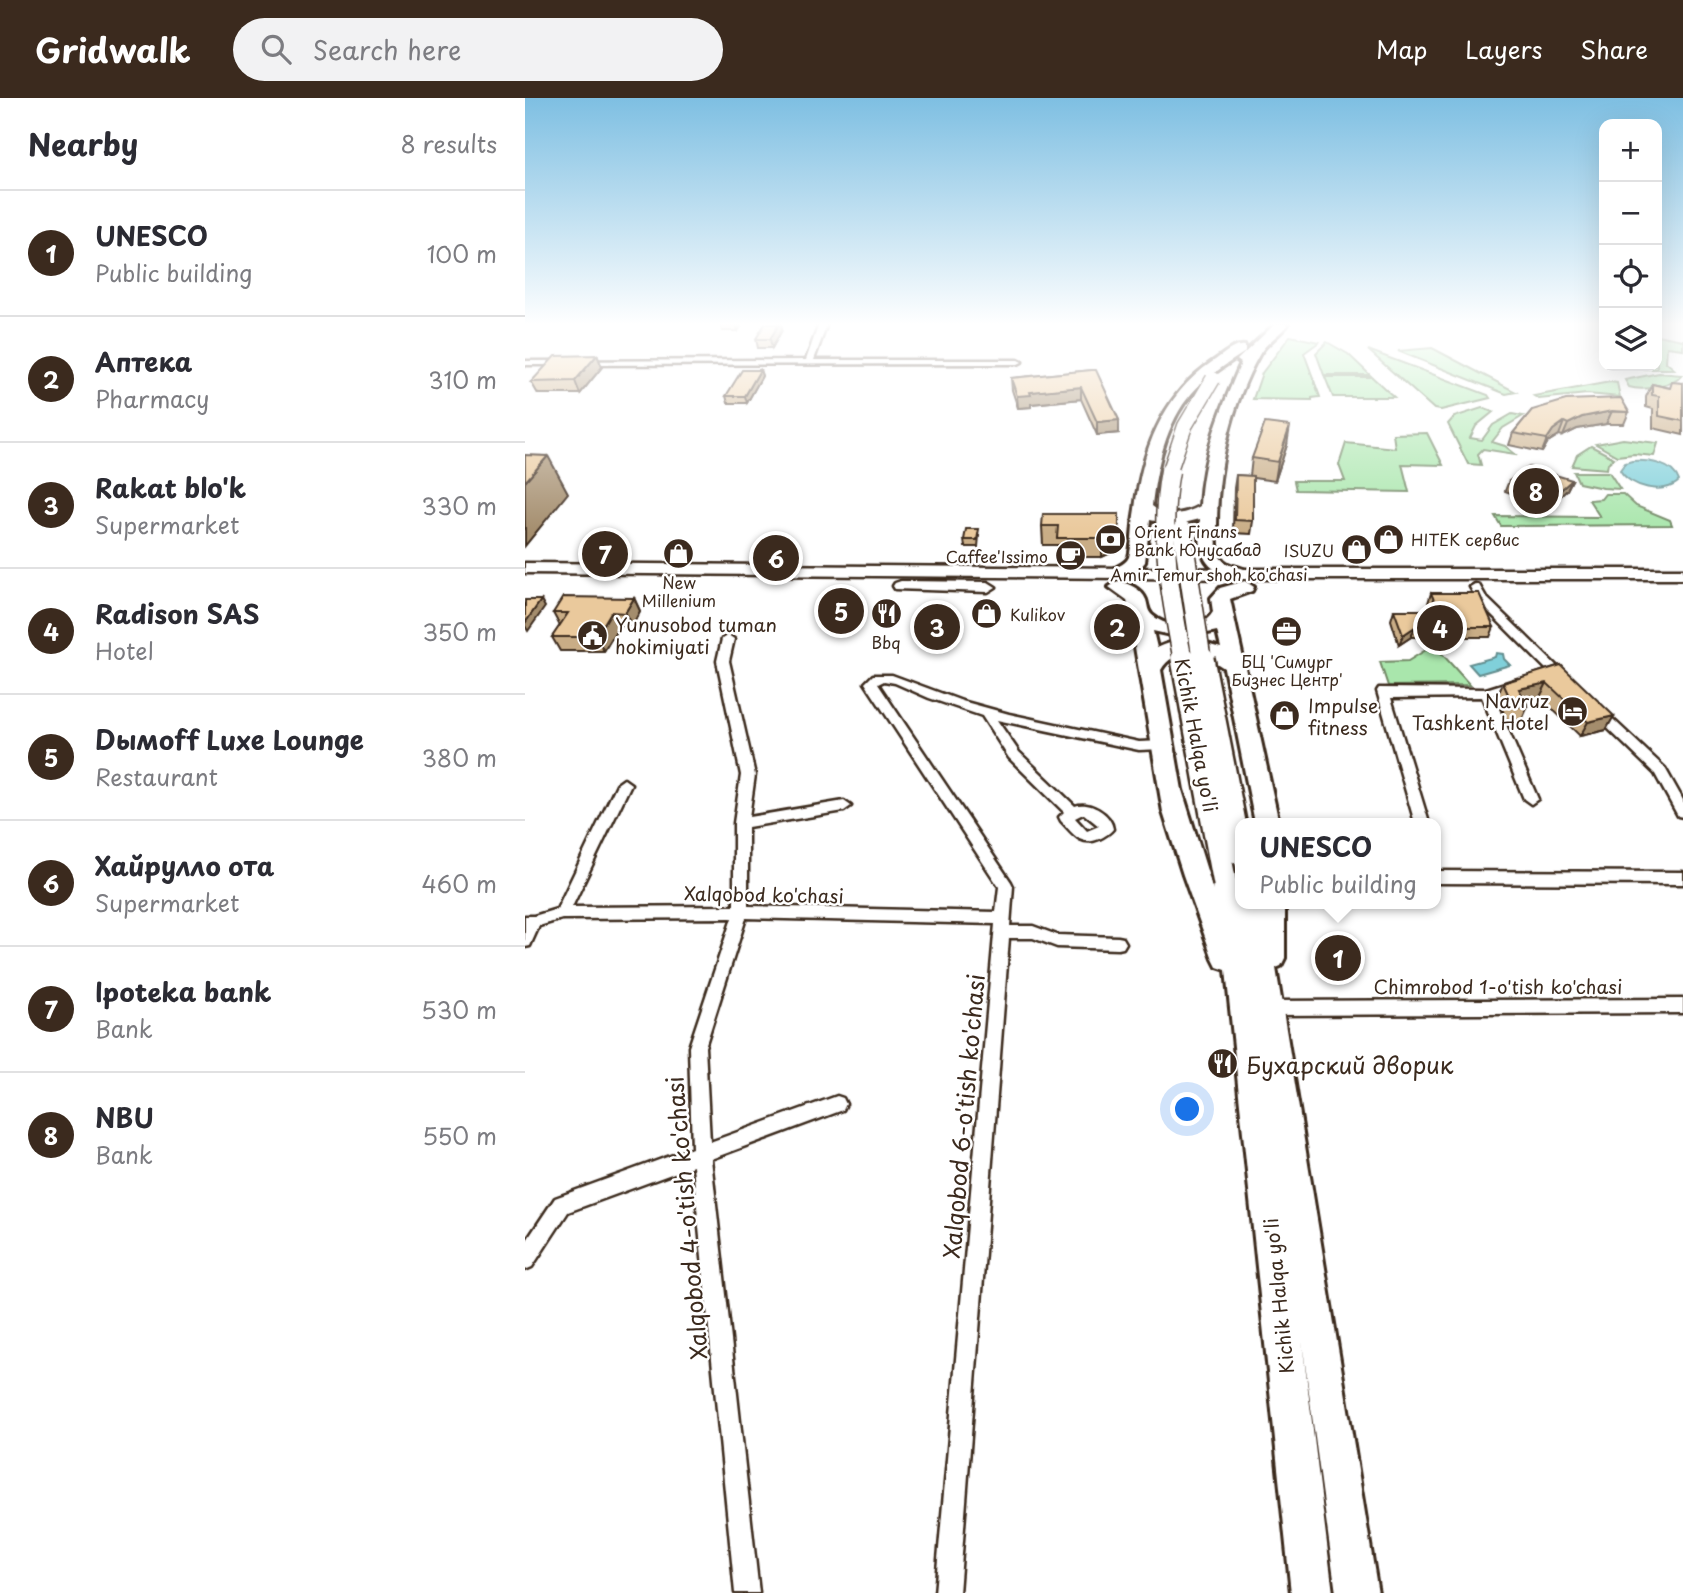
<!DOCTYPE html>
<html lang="en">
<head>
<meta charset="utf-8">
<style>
	:root { --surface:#fff; --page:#f2f2f3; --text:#2b2b33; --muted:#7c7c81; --line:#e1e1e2; --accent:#3b2a1e }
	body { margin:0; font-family:"Playpen Sans",sans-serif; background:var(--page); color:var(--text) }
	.controls { position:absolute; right:21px; top:21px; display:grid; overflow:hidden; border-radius:14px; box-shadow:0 7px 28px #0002 }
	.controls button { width:63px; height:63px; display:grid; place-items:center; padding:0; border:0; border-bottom:2px solid var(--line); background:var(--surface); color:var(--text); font:35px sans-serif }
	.you { position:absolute; left:663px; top:1012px; width:24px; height:24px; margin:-18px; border:5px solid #fff; border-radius:50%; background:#1a73e8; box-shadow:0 0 0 10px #1a73e833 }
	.badge { display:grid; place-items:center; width:46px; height:46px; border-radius:50%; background:var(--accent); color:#fff; font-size:23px; font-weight:700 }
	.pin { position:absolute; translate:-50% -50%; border:4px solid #fff; box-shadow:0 2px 7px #0006 }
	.popup { position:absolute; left:710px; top:720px; width:206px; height:91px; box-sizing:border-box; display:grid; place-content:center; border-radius:14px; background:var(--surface); filter:drop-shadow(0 2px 5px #0005); font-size:23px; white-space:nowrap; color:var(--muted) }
	.popup b { font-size:26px; color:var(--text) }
	.popup::after { content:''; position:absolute; left:50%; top:100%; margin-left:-14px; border:14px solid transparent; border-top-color:var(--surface) }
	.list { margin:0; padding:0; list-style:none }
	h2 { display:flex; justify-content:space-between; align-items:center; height:91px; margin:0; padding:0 28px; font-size:30px }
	h2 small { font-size:23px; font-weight:400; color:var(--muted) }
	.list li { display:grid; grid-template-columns:46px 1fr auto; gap:21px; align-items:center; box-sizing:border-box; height:126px; padding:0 28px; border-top:2px solid var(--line) }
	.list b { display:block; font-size:26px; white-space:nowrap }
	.list p { margin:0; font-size:23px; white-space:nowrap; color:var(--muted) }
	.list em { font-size:23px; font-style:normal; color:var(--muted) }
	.icon { flex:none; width:38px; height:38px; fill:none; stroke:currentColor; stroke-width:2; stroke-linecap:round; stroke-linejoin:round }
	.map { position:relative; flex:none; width:1158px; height:1495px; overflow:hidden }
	header { display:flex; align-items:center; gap:42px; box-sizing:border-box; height:98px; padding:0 35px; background:var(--accent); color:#fff }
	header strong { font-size:33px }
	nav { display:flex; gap:38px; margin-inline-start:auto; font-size:24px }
	.search { width:490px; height:63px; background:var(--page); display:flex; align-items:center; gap:18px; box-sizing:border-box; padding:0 24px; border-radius:38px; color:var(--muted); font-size:26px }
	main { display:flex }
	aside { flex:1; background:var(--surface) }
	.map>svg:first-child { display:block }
	.green { fill:#a9e6ac; stroke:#728865; stroke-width:2 }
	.water { fill:#80d0da; stroke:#648e8f; stroke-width:2 }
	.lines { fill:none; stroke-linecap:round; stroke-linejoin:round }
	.street-casing { stroke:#3b2a1e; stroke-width:5 }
	.primary-casing { stroke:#3b2a1e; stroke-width:5 }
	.highway-casing { stroke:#3b2a1e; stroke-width:6 }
	.street { fill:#fff; fill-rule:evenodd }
	.primary { fill:#fff; fill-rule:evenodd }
	.highway { fill:#fff; fill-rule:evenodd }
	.highway-bridge-far2-casing { stroke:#3b2a1e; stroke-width:17; stroke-linecap:butt }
	.highway-bridge-far1-casing { stroke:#3b2a1e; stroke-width:21; stroke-linecap:butt }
	.highway-bridge-casing { stroke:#3b2a1e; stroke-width:28; stroke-linecap:butt }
	.highway-bridge-far2 { stroke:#fff; stroke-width:14 }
	.highway-bridge-far1 { stroke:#fff; stroke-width:18 }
	.highway-bridge { stroke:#fff; stroke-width:23 }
	.wall { fill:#c9ad86; stroke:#3b2a1e; stroke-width:2 }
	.shaded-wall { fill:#a48d6d; stroke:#3b2a1e; stroke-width:2 }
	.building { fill:#eac99c; stroke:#3b2a1e; stroke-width:2 }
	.labels { text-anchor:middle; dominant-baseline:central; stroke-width:5; stroke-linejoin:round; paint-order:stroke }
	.far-poi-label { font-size:16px; fill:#3b2a1e; stroke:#fff; text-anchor:start }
	.far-street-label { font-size:16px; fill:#3b2a1e; stroke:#fff }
	.poi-label { font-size:19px; fill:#3b2a1e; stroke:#fff; text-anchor:start }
	.street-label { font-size:19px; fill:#3b2a1e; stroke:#fff }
	.near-poi-label { font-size:23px; fill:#3b2a1e; stroke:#fff; text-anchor:start }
	.near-street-label { font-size:23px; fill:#3b2a1e; stroke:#fff }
</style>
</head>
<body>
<header>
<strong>Gridwalk</strong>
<div class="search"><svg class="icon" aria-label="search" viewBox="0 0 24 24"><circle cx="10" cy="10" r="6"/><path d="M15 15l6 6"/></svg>Search here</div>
<nav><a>Map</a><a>Layers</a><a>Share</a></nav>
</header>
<main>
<aside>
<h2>Nearby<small>8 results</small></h2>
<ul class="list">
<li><span class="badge">1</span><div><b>UNESCO</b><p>Public building</p></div><em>100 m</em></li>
<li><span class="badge">2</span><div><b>Аптека</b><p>Pharmacy</p></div><em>310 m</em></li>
<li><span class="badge">3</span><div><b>Rakat blo'k</b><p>Supermarket</p></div><em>330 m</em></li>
<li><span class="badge">4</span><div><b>Radison SAS</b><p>Hotel</p></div><em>350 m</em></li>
<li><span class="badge">5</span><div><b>Dымоff Luxe Lounge</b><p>Restaurant</p></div><em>380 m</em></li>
<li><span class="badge">6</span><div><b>Хайрулло ота</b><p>Supermarket</p></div><em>460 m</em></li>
<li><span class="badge">7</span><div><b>Ipoteka bank</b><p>Bank</p></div><em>530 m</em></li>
<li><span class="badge">8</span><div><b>NBU</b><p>Bank</p></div><em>550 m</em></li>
</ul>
</aside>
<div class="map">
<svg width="1158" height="1495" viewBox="0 0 1158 1495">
	<rect width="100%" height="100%" fill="#fff"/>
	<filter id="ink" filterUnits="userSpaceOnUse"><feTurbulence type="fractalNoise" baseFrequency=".0143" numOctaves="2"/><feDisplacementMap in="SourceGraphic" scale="14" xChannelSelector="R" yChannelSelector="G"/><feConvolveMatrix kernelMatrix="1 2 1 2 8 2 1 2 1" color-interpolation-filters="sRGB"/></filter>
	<g filter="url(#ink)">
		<!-- green -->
		<g class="green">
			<polygon points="1132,237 1158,242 1158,251 1142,249 1141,264 1149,271 1120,271 1122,268 1132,268"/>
			<polygon points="765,238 794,244 779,255 795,299 787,300 787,302 728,301 737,275"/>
			<polygon points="802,244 823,256 845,277 799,277 791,255"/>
			<polygon points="907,250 991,294 981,296 873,253"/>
			<polygon points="843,252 963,297 965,300 916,312 909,311"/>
			<path d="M1134 275 1157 277C1148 289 1118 293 1104 289L1100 282Z"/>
			<polygon points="800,279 847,279 869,299 808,299"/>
			<polygon points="1085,284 1092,285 1095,299 1062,296 1014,301 1009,298"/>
			<polygon points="957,310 968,314 951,328 945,340 957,342 968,327 987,316 998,318 978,330 967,344 980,348 990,356 958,351 953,356 956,367 943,366 923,326 929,319"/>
			<polygon points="902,335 918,367 877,366 884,394 771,392 769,383 820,383 814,367 821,345 870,350 868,336"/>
			<polygon points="1098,341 1133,345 1129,358 1109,356 1092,358 1071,346"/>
			<polygon points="1066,348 1089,360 1083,365 1082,371 1047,368 1052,357"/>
			<polygon points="1049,374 1084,374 1095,391 1078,390 1054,385"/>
			<polygon points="1080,396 1098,396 1111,408 1145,422 1147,427 976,428 970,418 1075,419 1064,402 1076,401"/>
			<polygon points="909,547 945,587 863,588 855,564 883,563"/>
		</g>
		<!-- water -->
		<g class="water">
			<path d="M1107 363C1123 362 1148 365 1154 383 1139 398 1104 389 1095 372L1100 365Z"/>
			<polygon points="971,555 978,556 979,561 985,567 953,576 944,566 970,559"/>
		</g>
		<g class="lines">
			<defs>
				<g id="street">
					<polygon points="294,226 302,226 289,262 493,262 497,264 493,266 0,267 0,263 281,262"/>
					<polygon points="950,486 954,487 961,499 1045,581 1045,587 1037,587 953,503 945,489"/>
					<path d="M203 537 209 541 204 563 230 677 224 719 319 703 326 708 319 713 223 729V808L471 814 474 789 340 585 348 577H367L437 603 484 616 614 644 638 643 644 647 638 651 614 652 472 622 494 654 550 708C564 703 586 715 588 731 584 736 580 738 574 741 555 749 548 735 536 723L534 719 539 714 484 660 457 618 404 600 370 585 359 583 353 586 486 784 488 788 485 828H508L532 837 593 839 598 840 601 845 598 850 593 851 532 849 508 840H484L434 1495H410L470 826 221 820 180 949 185 1044 312 998 318 1000 321 1006 318 1012 186 1061 234 1495H210L168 1068 43 1114 7 1169 0 1172V1145L30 1100 167 1050 164 949 207 820 37 821 14 828 5 848 0 849V818H9L32 811 92 686 99 681 106 686 47 809 209 808V725L216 677 192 563 197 541ZM558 716H559L574 728 562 733 550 720Z"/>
					<polygon points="993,581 999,585 997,588 968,597 1013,701 1006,706 999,701 957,599 866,600 904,725 890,725 852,593 854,590 961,591"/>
					<polygon points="1071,608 1075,609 1140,670 1158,702 1158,719 1153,718 1130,676 1067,615 1065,612 1067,609"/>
					<polygon points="911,773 1158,774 1158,786 911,785"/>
					<polygon points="1158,901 1158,915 745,917 739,915 737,910 739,905 745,903"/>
				</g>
				<g id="primary">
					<polygon points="0,465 718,471 1158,471 1158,481 718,481 0,475"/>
					<polygon points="376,483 463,484 471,489 463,494 370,491 368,488 370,485"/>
				</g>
				<g id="highway">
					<path d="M750 226H763C755 237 740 245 734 257 706 306 692 372 692 427 692 437 690 450 695 459 703 471 719 467 727 476L718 481C678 473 674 460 675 421L651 427 625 422 620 464C612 475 600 482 587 479L584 475C589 468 600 468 604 459 608 444 607 427 610 411 617 353 637 298 687 264 697 258 708 246 720 248V254C702 266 682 278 667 295 641 324 631 370 627 408 642 420 659 417 675 408 677 358 696 311 716 265L712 262Z"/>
					<path d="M593 483C604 486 616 490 621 502 623 508 622 512 627 517 643 531 676 534 688 514L686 500 695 490 720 483 729 489 727 493 705 501 754 725H730L699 570C679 555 650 547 636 572L657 692 688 792 687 786 691 779 700 776 709 779 715 806H760V860L756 868 751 870 853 1495H811L777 1243 808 1495H766L701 872 692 869 688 861 658 777 638 714 602 502 584 489ZM628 533 659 540 692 533 696 550C674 543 653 539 632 550Z"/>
				</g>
			</defs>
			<!-- street casing -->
			<use href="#street" class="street-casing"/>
			<!-- primary casing -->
			<use href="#primary" class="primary-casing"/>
			<!-- highway casing -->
			<use href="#highway" class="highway-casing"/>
			<!-- street -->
			<use href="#street" class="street"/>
			<!-- primary -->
			<use href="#primary" class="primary"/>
			<!-- highway -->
			<use href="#highway" class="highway"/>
			<defs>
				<polyline id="highway-bridge-far2" points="644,375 660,328 688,281"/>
				<g id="highway-bridge-far1">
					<path d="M645 373C633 435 646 501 658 563"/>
					<polyline points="657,432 677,563"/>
				</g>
				<g id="highway-bridge">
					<polyline points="658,561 700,786"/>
					<polyline points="677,561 715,755"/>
				</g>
			</defs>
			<!-- highway-bridge-far2 casing -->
			<use href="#highway-bridge-far2" class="highway-bridge-far2-casing"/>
			<!-- highway-bridge-far1 casing -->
			<use href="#highway-bridge-far1" class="highway-bridge-far1-casing"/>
			<!-- highway-bridge casing -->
			<use href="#highway-bridge" class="highway-bridge-casing"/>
			<!-- highway-bridge-far2 -->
			<use href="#highway-bridge-far2" class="highway-bridge-far2"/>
			<!-- highway-bridge-far1 -->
			<use href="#highway-bridge-far1" class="highway-bridge-far1"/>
			<!-- highway-bridge -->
			<use href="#highway-bridge" class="highway-bridge"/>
		</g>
		<!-- wall -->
		<g class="wall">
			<polygon points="195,226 217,226 213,233 197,233"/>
			<polygon points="240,226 256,226 257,232 247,250 233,250 231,241"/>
			<polygon points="72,257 77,269 55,296 13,296 6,284"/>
			<polygon points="235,272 237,278 222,305 203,305 201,298"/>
			<polygon points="567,272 594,322 594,335 572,337 556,301 506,306 506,309 493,310 487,292 486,280"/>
			<polygon points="1158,285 1158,337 1128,330 1128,311 1121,309 1121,299 1127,286 1145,290"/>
			<polygon points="1007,312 1104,314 1099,326 1081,326 1052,331 1038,338 1034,337 1023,344 1017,354 984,347 988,335"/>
			<polygon points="762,347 750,383 728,380 728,423 726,436 708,435 709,390 711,377 725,378 727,360"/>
			<polygon points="1047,382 1042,392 1026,407 1017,407 980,393 984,383"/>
			<polygon points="594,416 594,451 577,459 533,459 533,447 518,447 517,428"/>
			<polygon points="454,438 453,449 440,449 439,442"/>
			<polygon points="906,495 969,529 965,539 886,539 874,547 866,522 869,512 905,512 903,505"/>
			<polygon points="109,500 115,513 107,528 94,528 79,553 35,553 27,539 35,528 28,515"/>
			<polygon points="1036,567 1081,632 1055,638 1015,599 1000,602 1003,608 997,622 982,623 972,599 978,585"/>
		</g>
		<!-- shaded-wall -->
		<g class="shaded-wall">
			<polygon points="211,226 217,226 213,233"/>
			<polygon points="254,226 256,226 257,232 247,250 245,241"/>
			<polygon points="72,257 77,269 55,296 50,283"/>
			<polygon points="235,272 237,278 222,305 220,298"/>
			<polygon points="556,289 556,301 506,306 506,309 493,310 492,298 505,294"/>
			<polygon points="1087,313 1081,326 1052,331 1038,338 1043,326 1057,319"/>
			<polygon points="594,322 594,335 572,337 572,324"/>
			<polygon points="1039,324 1034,337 1023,344 1017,354 1022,341 1028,332"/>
			<polygon points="765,328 762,347 750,383 753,364"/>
			<polygon points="23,358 43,395 0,448 0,384"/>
			<polygon points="1047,382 1042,392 1026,407 1030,397"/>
			<polygon points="594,431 594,451 577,459 577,440"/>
			<polygon points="109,500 115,513 107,528 100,515"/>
			<polygon points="16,502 20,509 3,533 0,528 0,525"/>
			<polygon points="86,514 94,528 79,553 71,539"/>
			<polygon points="890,529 886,539 874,547 878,537"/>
			<polygon points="1022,585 1015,599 987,605 994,591"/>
			<polygon points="1089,618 1081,632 1055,638 1063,624"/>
		</g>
		<!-- building -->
		<g class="building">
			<polygon points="240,226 254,226 245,241 231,241"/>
			<polygon points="72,257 50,283 6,284 30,258"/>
			<polygon points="217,272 235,272 220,298 201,298"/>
			<polygon points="567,272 571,272 594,322 572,324 556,289 505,294 506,297 492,298 486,280"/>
			<polygon points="1147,284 1158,285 1158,323 1134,318 1134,298 1127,297 1127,286 1145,290"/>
			<polygon points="1096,300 1104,314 1087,313 1057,319 1043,326 1039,324 1028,332 1022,341 988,335 1007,312 1041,302"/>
			<polygon points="740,325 765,328 753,364 727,360"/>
			<polygon points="0,357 23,358 0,384"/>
			<polygon points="1004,369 1047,382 1030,397 1021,397 984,383"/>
			<polygon points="711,377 728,378 728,423 710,422"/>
			<polygon points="518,416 594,416 594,431 577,440 532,440 533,428 517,428"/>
			<polygon points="441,431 454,431 452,442 439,442"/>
			<polygon points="906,495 954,495 969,529 890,529 878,537 869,512 913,512"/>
			<polygon points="38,499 109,500 100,515 86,514 71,539 27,539 43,515 28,515"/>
			<polygon points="0,502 16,502 0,525"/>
			<polygon points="1036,567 1089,618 1063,624 1022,585 994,591 1003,608 989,609 978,585"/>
		</g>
	</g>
	<!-- sky -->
	<linearGradient id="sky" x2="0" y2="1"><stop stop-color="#7ebfe2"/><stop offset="0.52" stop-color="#fff"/><stop offset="1" stop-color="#fff" stop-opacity="0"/></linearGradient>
	<rect width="1158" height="435" fill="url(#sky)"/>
	<!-- icons -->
	<defs>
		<symbol id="shop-disc" viewBox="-11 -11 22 22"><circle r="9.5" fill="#3b2a1e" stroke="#fff"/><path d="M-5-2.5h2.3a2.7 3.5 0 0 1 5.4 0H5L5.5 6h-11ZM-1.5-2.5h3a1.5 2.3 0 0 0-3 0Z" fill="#fff"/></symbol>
		<symbol id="bank-disc" viewBox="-11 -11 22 22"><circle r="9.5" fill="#3b2a1e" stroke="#fff"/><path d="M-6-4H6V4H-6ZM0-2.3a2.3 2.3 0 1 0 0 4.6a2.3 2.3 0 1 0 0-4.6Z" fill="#fff"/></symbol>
		<symbol id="cafe-disc" viewBox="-11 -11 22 22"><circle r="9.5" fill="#3b2a1e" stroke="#fff"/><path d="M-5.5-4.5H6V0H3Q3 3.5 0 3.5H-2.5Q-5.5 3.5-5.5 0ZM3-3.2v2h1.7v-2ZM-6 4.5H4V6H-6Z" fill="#fff"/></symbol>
		<symbol id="restaurant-disc" viewBox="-11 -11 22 22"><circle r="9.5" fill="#3b2a1e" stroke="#fff"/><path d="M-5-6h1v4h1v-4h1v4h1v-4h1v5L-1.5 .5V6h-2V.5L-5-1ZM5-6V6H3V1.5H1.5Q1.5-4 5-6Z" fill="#fff"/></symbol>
		<symbol id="office-disc" viewBox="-11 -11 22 22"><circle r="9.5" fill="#3b2a1e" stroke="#fff"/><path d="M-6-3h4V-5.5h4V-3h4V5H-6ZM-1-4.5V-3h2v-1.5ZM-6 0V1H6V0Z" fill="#fff"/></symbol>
		<symbol id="civic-disc" viewBox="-11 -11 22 22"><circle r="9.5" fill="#3b2a1e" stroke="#fff"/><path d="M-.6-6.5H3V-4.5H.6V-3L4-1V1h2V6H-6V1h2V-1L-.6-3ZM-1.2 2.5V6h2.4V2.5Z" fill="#fff"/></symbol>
		<symbol id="hotel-disc" viewBox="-11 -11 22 22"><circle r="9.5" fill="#3b2a1e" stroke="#fff"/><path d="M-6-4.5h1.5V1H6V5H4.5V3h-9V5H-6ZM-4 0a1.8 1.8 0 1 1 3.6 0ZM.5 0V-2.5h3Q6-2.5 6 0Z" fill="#fff"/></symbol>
	</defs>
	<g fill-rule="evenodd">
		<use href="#shop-disc" x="846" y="424" width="35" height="35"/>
		<use href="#bank-disc" x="568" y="424" width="35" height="35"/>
		<use href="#shop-disc" x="814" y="434" width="35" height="35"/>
		<use href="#shop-disc" x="136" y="438" width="35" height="35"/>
		<use href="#cafe-disc" x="528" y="440" width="35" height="35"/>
		<use href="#restaurant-disc" x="344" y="498" width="35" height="35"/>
		<use href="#shop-disc" x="444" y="498" width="35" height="35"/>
		<use href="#office-disc" x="744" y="516" width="35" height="35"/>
		<use href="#civic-disc" x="50" y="520" width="35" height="35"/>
		<use href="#hotel-disc" x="1030" y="596" width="35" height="35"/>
		<use href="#shop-disc" x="742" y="600" width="35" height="35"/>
		<use href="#restaurant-disc" x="680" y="948" width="35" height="35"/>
	</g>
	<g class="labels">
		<!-- far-poi labels -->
		<g class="far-poi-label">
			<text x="609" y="433">Orient Finans<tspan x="609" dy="18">Bank Юнусабад</tspan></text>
			<text x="886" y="441">HITEK сервис</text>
			<text x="809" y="452" text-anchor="end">ISUZU</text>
			<text x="523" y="458" text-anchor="end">Caffee'Issimo</text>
			<text x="154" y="484" text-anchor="middle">New<tspan x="154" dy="18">Millenium</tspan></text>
			<text x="485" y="516">Kulikov</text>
			<text x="361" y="544" text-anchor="middle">Bbq</text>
			<text x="762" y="563" text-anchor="middle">БЦ 'Симург<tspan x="762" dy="18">Бизнес Центр'</tspan></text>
		</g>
		<!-- far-street labels -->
		<g class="far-street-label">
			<text x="684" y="476">Amir Temur shoh ko'chasi</text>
		</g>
		<!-- poi labels -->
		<g class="poi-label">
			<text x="90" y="526">Yunusobod tuman<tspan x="90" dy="22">hokimiyati</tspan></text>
			<text x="1024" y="602" text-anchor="end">Navruz<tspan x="1024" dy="22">Tashkent Hotel</tspan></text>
			<text x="783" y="607">Impulse<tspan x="783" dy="22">fitness</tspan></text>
		</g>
		<!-- street labels -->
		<g class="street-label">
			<text transform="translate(672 637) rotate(79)">Kichik Halqa yo'li</text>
			<text transform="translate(239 796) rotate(1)">Xalqobod ko'chasi</text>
			<text x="973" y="888">Chimrobod 1-o'tish ko'chasi</text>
			<text transform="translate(753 1198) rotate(-96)">Kichik Halqa yo'li</text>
		</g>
		<!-- near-poi labels -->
		<g class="near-poi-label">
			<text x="721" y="966">Бухарский дворик</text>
		</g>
		<!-- near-street labels -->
		<g class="near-street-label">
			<text transform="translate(438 1018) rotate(-85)">Xalqobod 6-o'tish ko'chasi</text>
			<text transform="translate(161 1120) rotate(-95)">Xalqobod 4-o'tish ko'chasi</text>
		</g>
	</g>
</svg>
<div class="controls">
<button>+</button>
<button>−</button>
<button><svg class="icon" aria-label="locate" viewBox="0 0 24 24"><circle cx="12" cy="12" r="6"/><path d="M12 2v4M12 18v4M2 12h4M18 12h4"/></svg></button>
<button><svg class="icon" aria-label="layers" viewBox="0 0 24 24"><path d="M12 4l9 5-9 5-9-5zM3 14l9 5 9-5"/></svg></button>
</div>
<div class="you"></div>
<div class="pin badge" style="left:813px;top:860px">1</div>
<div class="popup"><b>UNESCO</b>Public building</div>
<div class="pin badge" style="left:592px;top:529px">2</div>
<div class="pin badge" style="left:412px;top:529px">3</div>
<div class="pin badge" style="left:915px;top:530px">4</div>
<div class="pin badge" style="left:316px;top:513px">5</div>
<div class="pin badge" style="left:251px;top:460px">6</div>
<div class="pin badge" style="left:80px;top:456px">7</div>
<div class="pin badge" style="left:1011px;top:393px">8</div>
</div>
</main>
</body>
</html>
